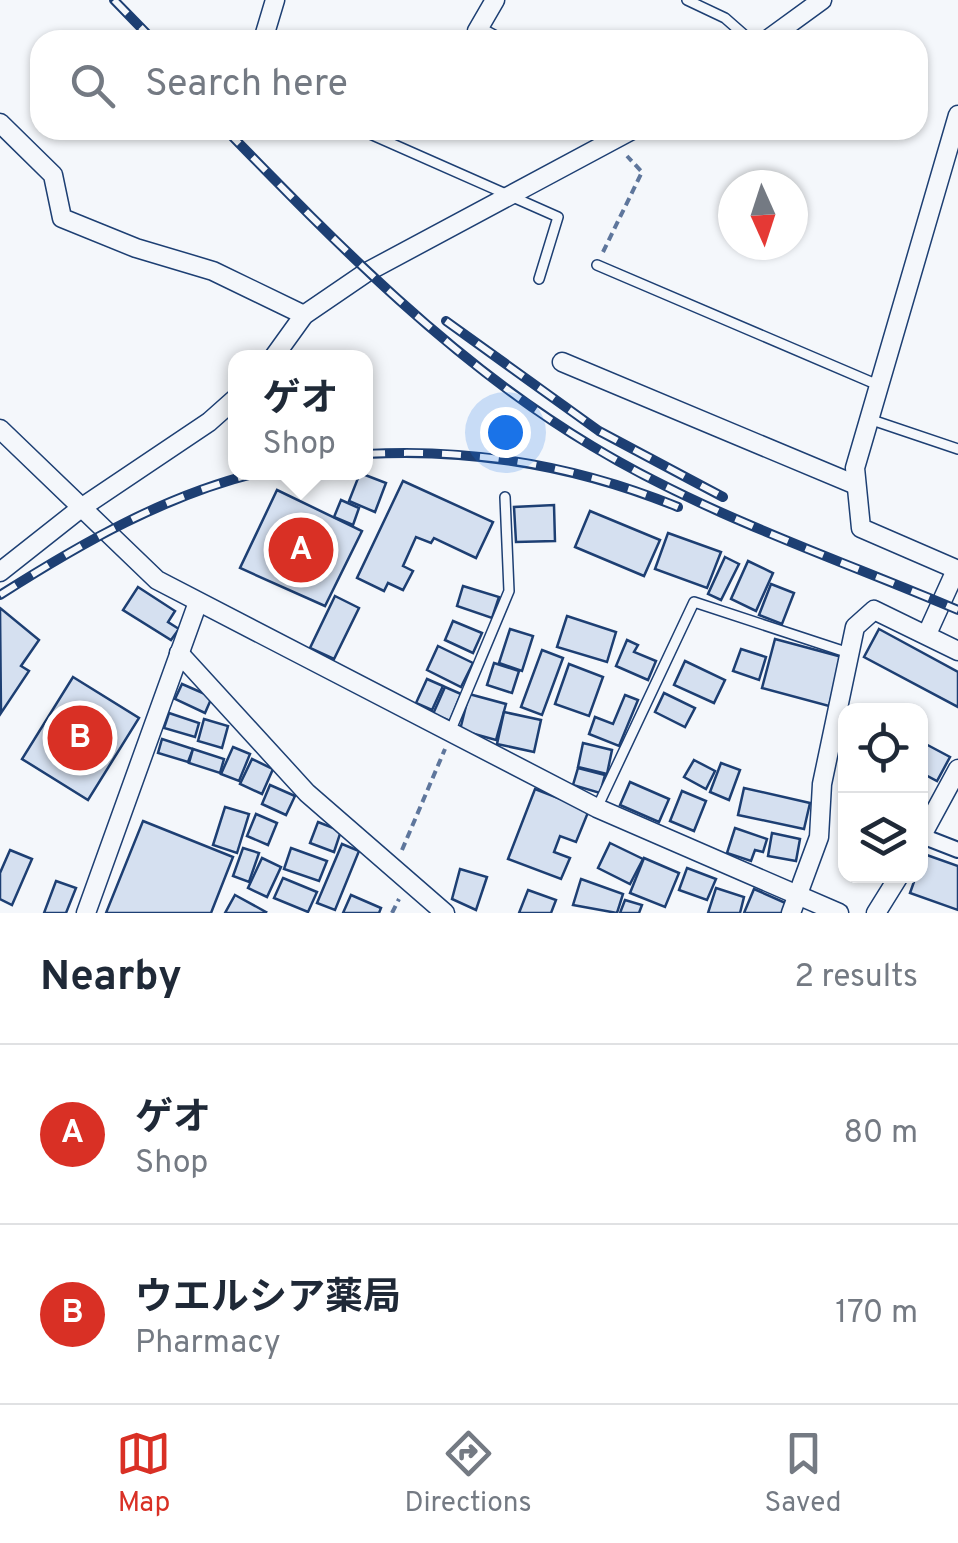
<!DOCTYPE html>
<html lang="en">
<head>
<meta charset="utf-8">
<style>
	:root { --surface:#fff; --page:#f6f6f7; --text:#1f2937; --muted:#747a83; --line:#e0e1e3; --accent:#d93025 }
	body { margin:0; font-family:Overpass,"Noto Sans JP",sans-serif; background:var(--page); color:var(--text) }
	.controls { position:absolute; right:30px; bottom:30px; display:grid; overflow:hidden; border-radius:20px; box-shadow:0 2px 8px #0004 }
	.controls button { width:90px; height:90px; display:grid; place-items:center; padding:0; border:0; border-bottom:2px solid var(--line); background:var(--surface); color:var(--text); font:50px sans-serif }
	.compass { position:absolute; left:718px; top:170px; width:90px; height:90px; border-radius:50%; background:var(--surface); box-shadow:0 2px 8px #0004; rotate:177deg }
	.you { position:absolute; left:505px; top:432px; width:35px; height:35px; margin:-25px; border:8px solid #fff; border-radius:50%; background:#1a73e8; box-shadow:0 0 0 15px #1a73e833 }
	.badge { display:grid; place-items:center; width:65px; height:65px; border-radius:50%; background:var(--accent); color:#fff; font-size:32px; font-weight:700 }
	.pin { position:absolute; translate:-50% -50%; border:5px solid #fff; box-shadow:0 2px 10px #0006 }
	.popup { position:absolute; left:228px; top:350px; width:145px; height:130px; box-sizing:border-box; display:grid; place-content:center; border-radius:20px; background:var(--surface); filter:drop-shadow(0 2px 8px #0005); font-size:32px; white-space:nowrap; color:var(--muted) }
	.popup b { font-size:38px; color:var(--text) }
	.popup::after { content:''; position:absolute; left:50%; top:100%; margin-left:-20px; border:20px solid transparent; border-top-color:var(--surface) }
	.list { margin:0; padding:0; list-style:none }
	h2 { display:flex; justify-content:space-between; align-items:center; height:130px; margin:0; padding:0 40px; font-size:42px }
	h2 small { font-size:32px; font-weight:400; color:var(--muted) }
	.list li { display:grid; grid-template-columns:65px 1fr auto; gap:30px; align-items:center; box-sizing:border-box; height:180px; padding:0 40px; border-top:2px solid var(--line) }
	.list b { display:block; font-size:38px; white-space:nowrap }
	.list p { margin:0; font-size:32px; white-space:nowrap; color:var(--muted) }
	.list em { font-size:32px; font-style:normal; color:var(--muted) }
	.icon { flex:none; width:55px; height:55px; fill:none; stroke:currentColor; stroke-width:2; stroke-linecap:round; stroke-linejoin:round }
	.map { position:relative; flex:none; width:958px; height:913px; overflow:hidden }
	.search { position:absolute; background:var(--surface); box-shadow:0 2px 8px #0004; left:30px; right:30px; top:30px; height:110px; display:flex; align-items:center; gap:25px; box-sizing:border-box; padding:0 35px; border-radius:30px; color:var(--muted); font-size:38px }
	.sheet { height:490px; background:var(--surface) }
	nav { display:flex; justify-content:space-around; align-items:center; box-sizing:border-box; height:140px; border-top:2px solid var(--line); background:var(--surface); font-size:28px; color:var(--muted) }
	nav a { display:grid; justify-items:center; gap:5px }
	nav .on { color:var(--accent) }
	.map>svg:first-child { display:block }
	.building { fill:#d5e0f0; stroke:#1d3f73; stroke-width:2.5 }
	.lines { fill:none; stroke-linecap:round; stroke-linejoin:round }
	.service-casing { stroke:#1d3f73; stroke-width:12 }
	.pedestrian-casing { stroke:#1d3f73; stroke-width:18 }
	.minor-casing { stroke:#1d3f73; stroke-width:21 }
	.path { stroke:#5e769c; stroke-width:4; stroke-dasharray:8 5; stroke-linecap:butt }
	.service { stroke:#f4f7fb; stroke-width:9 }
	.pedestrian { stroke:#f4f7fb; stroke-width:14 }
	.minor { stroke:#f4f7fb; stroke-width:18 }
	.rail-casing { stroke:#1d3f73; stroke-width:10 }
	.rail { stroke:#f4f7fb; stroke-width:6; stroke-dasharray:19; stroke-linecap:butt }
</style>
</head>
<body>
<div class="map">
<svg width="958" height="913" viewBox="0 0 958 913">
	<rect width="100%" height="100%" fill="#f4f7fb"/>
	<!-- building -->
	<g class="building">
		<polygon points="360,473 386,483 375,512 349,501"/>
		<polygon points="403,481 493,522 476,558 434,538 431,543 416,537 403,566 413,571 403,590 388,583 384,591 357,578"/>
		<polygon points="277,490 362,531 325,606 240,568"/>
		<polygon points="341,500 359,508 353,525 334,517"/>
		<polygon points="554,505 555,541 516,542 514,507"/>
		<polygon points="590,511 660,540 644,576 575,547"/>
		<polygon points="668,533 721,552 707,588 655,569"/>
		<polygon points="725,557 739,564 721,600 708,594"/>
		<polygon points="748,561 773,573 756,611 731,599"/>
		<polygon points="771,584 794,593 782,624 759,615"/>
		<polygon points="463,586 499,597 492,618 457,606"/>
		<polygon points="138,587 175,611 168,622 179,629 171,640 123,610"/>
		<polygon points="335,596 359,608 334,659 310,648"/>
		<polygon points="0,608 39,640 21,666 29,671 1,713"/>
		<polygon points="567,616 616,632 607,662 557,647"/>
		<polygon points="453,621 482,633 473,653 445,640"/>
		<polygon points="510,629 533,636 522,671 499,663"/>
		<polygon points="879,629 958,672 958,707 864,657"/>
		<polygon points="775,639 842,657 829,706 762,688"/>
		<polygon points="627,640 638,645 634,652 656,661 648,680 616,666"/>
		<polygon points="438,646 473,663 461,687 427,670"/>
		<polygon points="741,649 766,657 759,680 733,671"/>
		<polygon points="542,650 563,658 542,715 521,707"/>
		<polygon points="685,661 725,680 714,703 674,685"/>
		<polygon points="494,663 519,671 512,693 487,685"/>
		<polygon points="569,664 603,677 589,716 555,704"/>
		<polygon points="73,677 139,718 88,800 22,759"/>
		<polygon points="427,679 443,686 432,710 416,703"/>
		<polygon points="182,684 212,697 205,713 175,699"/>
		<polygon points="445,687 461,694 450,721 433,714"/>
		<polygon points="664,693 695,708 685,727 655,712"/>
		<polygon points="469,694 506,704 496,740 460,730"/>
		<polygon points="625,695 638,700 619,746 589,734 595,717 613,724"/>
		<polygon points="504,712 541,720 534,752 497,744"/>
		<polygon points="169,713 199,723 195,737 164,728"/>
		<polygon points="204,719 228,726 222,748 198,741"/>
		<polygon points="162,739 193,749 188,762 158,753"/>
		<polygon points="920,741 950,757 937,781 920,772"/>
		<polygon points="583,743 612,750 607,774 578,767"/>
		<polygon points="233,747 250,754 239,781 221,774"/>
		<polygon points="193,749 224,759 220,773 189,763"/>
		<polygon points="252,759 273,769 262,794 240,784"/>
		<polygon points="694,760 715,771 706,789 684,777"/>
		<polygon points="721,763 740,770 729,800 710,792"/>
		<polygon points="578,768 605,775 600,793 573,785"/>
		<polygon points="630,782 669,799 659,822 620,805"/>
		<polygon points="270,785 295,796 286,815 262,804"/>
		<polygon points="744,788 810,803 804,829 738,815"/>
		<polygon points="535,789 589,810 576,842 560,836 554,852 570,858 561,879 508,859"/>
		<polygon points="682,791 706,801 694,831 670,821"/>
		<polygon points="225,807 249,814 237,853 213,845"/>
		<polygon points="256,814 277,823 268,845 247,836"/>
		<polygon points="143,821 233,857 211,913 106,913"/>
		<polygon points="318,822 341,831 334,852 310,843"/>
		<polygon points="735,828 767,839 763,852 755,850 751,861 727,853"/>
		<polygon points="772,833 800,839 796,861 768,856"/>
		<polygon points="610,843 643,859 630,884 598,868"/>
		<polygon points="342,844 359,851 335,910 317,903"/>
		<polygon points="243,848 259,853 249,882 233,876"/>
		<polygon points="291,848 327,861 319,881 284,869"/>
		<polygon points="10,850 32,859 12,905 0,899 0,873"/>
		<polygon points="924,854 958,866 958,910 910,893 916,876 920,876"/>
		<polygon points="262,858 281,867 267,897 248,888"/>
		<polygon points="644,858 679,873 665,907 630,893"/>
		<polygon points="687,868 716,879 707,900 679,890"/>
		<polygon points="460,869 487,877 476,910 452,899"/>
		<polygon points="283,878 317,892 308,912 274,898"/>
		<polygon points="581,879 623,894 617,913 573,905"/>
		<polygon points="56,881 76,888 66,913 44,913"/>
		<polygon points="716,888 744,897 740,913 708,913"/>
		<polygon points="754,889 790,905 787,913 744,913"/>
		<polygon points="528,890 556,900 551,913 519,913"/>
		<polygon points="235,895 266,912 265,913 225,913"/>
		<polygon points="351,895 381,908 379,913 343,913"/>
		<polygon points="625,900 642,905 639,913 620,913"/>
	</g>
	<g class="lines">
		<defs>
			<g id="service">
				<polyline points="687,0 725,18 750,40"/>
				<polyline points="361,130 558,217 539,279"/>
				<polyline points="597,265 878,385"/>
				<polyline points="869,419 958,449"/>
				<polyline points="450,732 509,591 505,497"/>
				<polyline points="597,808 694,602 849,653"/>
			</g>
			<polyline id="pedestrian" points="922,836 958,850"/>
			<g id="minor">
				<polyline points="263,40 275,0"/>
				<polyline points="494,40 477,31 495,0"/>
				<polyline points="767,40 822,0"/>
				<polyline points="958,115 855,468 861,528 958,570"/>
				<polyline points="0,123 53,175 62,218 136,248 213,271 304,315"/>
				<polyline points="273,358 304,315 367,272 632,130"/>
				<polyline points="562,362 856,485"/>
				<polyline points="0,429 157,580 597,808 839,913"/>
				<polyline points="0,572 81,508 209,422 236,398"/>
				<polyline points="927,634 956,570"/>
				<polyline points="179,653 307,793 445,913"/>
				<polyline points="920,839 958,769"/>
				<polyline points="86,913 198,602"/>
				<polyline points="791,913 819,837 822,784 855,627 874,610 958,651"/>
				<polyline points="876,913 899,876"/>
			</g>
		</defs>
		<!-- service casing -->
		<use href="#service" class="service-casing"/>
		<!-- pedestrian casing -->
		<use href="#pedestrian" class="pedestrian-casing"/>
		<!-- minor casing -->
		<use href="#minor" class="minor-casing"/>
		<!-- path -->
		<g class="path">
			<polyline points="603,252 642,172 627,156"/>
			<polyline points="402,850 445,749"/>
			<polyline points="392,913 399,899"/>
		</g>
		<!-- service -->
		<use href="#service" class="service"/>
		<!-- pedestrian -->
		<use href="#pedestrian" class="pedestrian"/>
		<!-- minor -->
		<use href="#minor" class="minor"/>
		<defs>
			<g id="rail">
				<polyline points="114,0 153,40"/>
				<path d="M226 130C338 245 453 363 592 446 706 515 836 558 958 610"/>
				<polyline points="446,321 599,431 723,497"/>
				<path d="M366 454C475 448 577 466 678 507"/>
				<path d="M0 595C80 544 167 494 261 472"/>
			</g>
		</defs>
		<!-- rail casing -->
		<use href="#rail" class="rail-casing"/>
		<!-- rail -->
		<use href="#rail" class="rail"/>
	</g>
</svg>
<div class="controls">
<button><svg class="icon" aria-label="locate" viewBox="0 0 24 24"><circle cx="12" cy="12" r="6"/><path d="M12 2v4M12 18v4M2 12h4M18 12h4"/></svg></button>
<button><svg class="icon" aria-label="layers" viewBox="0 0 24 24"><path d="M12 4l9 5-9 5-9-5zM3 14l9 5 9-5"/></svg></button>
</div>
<svg class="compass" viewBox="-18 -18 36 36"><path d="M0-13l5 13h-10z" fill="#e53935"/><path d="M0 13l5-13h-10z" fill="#747a83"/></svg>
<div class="you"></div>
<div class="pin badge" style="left:301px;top:550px">A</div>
<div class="popup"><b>ゲオ</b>Shop</div>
<div class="pin badge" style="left:80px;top:738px">B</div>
<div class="search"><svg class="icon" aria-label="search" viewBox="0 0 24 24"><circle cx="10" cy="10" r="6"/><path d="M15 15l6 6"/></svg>Search here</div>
</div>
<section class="sheet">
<h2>Nearby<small>2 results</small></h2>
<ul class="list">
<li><span class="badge">A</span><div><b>ゲオ</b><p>Shop</p></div><em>80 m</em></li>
<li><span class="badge">B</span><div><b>ウエルシア薬局</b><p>Pharmacy</p></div><em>170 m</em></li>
</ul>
</section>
<nav>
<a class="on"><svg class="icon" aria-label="map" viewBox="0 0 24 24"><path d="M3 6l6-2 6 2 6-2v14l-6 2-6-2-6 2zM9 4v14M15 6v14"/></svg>Map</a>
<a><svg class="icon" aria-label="directions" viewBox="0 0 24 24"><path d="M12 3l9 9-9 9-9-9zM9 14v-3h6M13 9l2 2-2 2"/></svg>Directions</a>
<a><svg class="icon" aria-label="saved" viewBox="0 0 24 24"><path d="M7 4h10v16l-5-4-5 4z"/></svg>Saved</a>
</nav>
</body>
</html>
